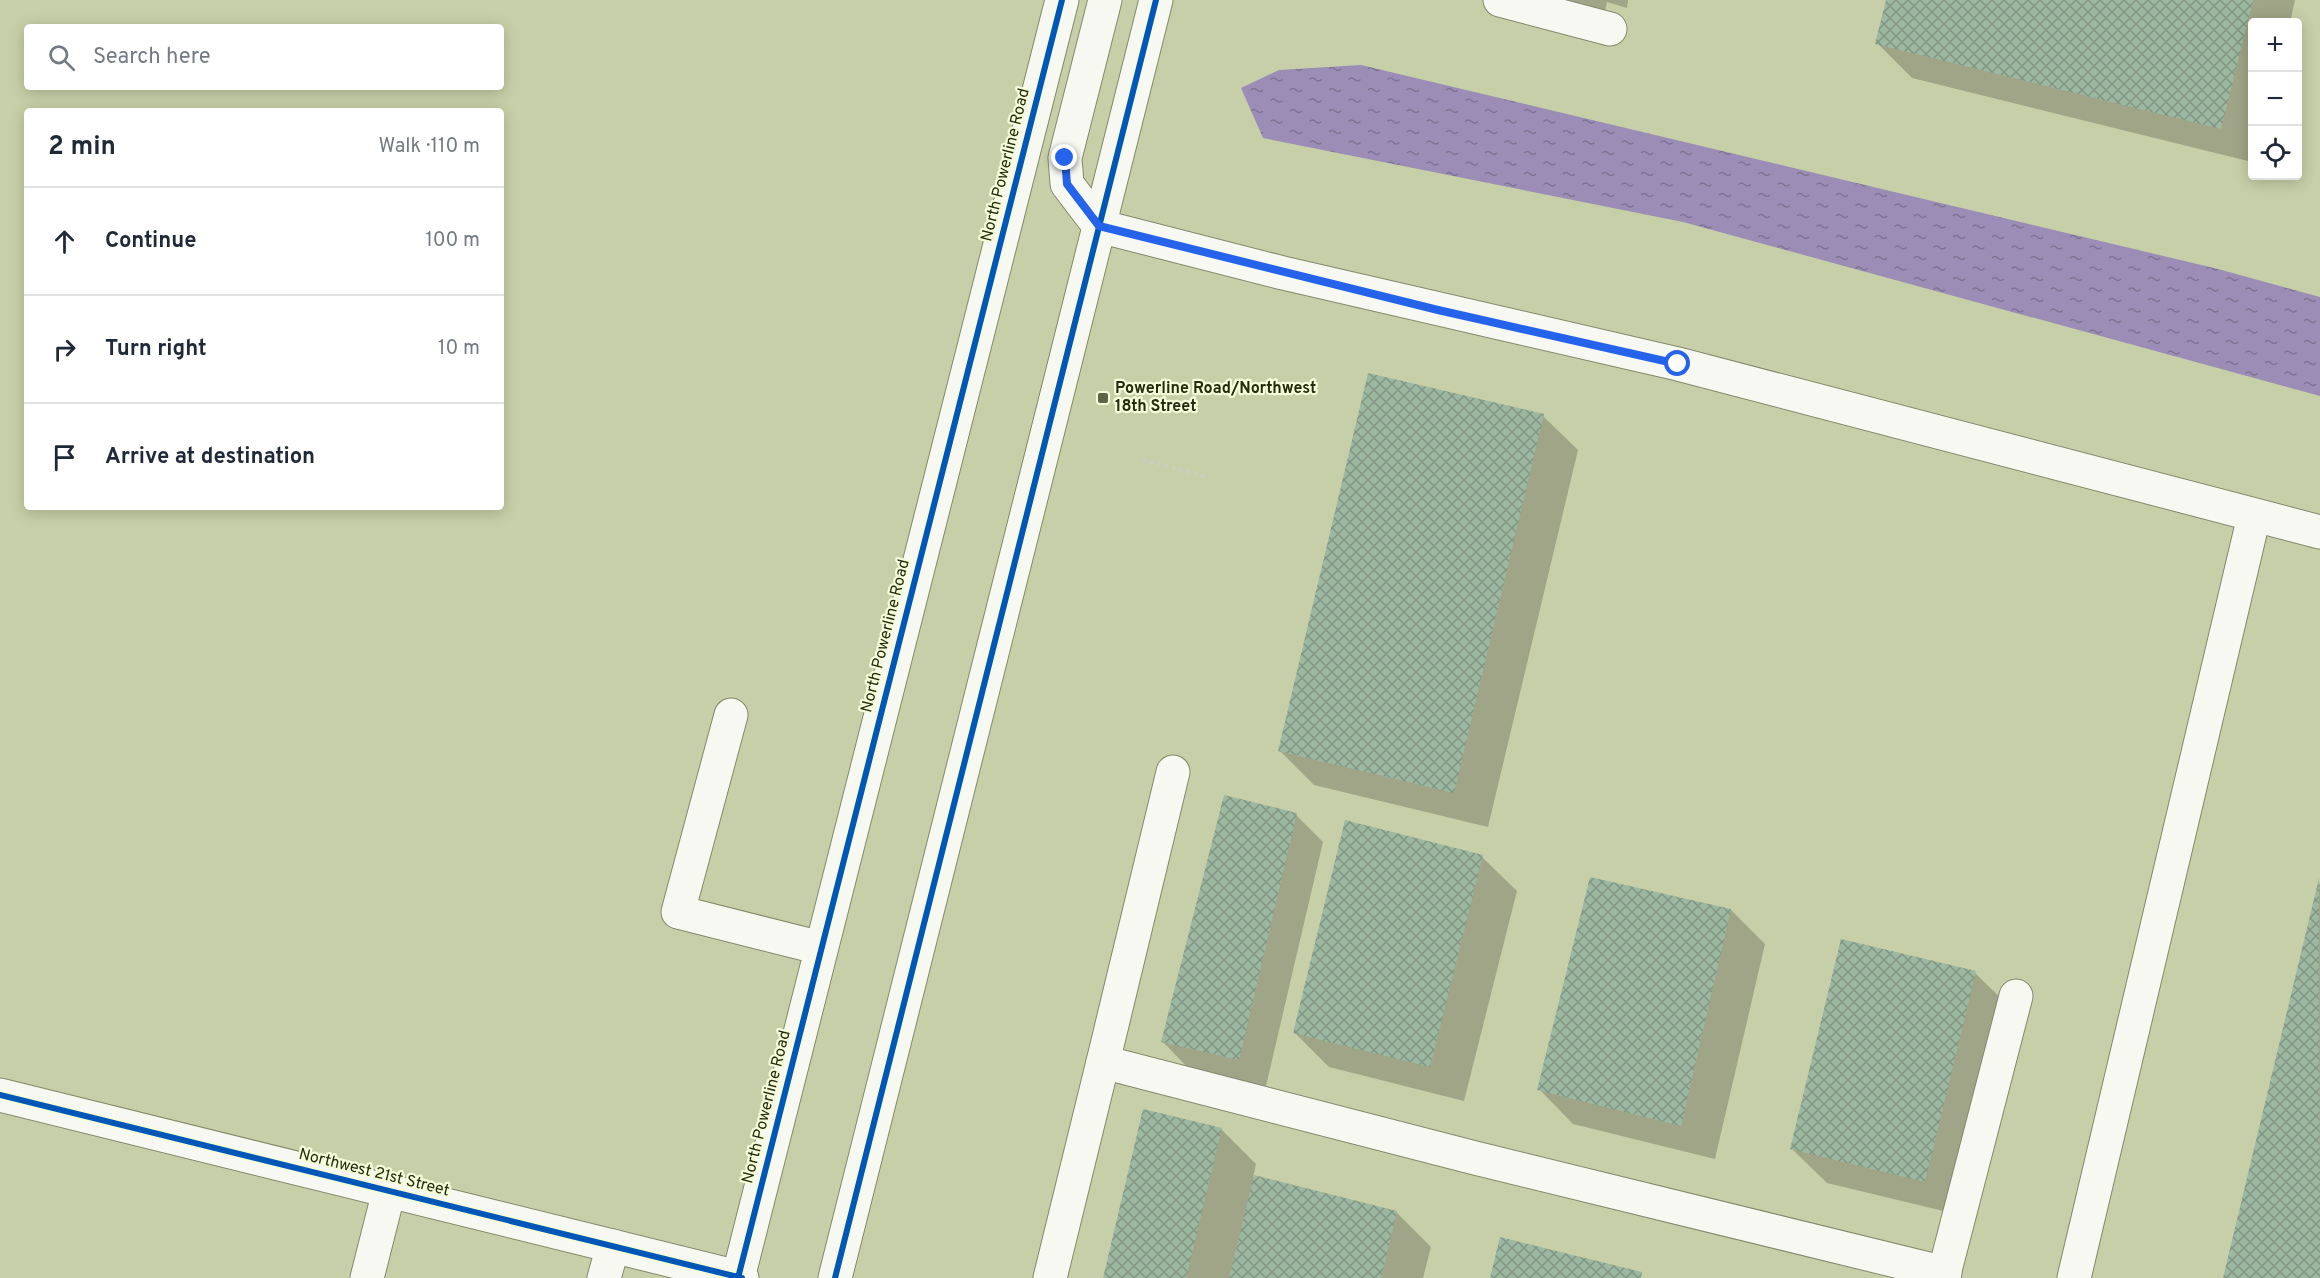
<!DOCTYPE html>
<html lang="en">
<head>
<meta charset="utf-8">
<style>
	:root { --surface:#fff; --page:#f2f2f3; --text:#1f2937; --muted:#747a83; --line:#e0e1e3 }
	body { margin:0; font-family:Overpass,sans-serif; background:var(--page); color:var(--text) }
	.controls { position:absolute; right:18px; top:18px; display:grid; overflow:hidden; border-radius:6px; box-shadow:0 3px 15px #0003 }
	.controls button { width:54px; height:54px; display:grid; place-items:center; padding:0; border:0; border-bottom:2px solid var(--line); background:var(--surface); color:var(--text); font:30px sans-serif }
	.stop { position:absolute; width:18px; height:18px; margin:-14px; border:4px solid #2563eb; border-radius:50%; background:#fff }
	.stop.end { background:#2563eb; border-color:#fff; box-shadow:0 2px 6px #0008 }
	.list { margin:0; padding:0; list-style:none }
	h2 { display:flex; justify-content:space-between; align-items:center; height:78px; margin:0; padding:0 24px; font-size:26px }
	h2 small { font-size:20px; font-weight:400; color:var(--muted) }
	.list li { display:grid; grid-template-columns:39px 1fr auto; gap:18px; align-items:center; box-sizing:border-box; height:108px; padding:0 24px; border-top:2px solid var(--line) }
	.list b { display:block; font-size:22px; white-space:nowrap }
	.list em { font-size:20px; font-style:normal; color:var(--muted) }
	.icon { flex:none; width:33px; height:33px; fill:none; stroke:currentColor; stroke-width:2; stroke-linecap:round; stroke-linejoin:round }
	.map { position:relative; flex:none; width:2320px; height:1278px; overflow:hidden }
	.search { position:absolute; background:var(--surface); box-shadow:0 3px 15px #0003; left:24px; top:24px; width:480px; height:66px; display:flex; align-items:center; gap:15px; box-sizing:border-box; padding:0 21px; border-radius:6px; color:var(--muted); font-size:22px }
	.panel { position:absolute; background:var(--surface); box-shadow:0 3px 15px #0003; left:24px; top:108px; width:480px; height:402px; border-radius:6px }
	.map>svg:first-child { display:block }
	.water { fill:url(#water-ripples) }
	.shadow { fill:#0003 }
	.building { fill:url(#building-cross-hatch) }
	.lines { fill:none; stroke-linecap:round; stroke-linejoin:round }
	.minor-casing { stroke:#83896a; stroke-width:35 }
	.major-casing { stroke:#83896a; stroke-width:35 }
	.path { stroke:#cbcdc2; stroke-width:4; stroke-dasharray:3 4.5; stroke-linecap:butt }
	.minor { stroke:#f7f8f2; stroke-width:33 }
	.major { stroke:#f7f8f2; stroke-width:33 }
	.cycleway-casing { stroke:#f4fcd9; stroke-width:10 }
	.cycleway { stroke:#0057b8; stroke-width:6 }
	.route { stroke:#2563eb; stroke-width:8 }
	.poi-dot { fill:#5e6445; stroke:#f4fcd9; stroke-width:2 }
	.labels { text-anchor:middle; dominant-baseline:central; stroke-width:4.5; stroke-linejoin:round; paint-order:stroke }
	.street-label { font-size:16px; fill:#262b0f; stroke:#f4fcd9 }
	.poi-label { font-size:16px; font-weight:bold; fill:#262b0f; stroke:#f4fcd9; text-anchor:start }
</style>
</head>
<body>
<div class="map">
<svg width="2320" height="1278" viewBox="0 0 2320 1278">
	<defs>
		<pattern id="water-ripples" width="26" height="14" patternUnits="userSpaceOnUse" patternTransform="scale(1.5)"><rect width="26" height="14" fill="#9b8db5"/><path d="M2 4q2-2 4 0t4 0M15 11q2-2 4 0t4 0" fill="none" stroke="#7e7392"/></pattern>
		<pattern id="building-cross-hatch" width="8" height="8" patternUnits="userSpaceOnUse" patternTransform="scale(1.5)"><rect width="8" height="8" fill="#9db8a1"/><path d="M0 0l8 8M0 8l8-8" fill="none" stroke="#809682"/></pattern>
	</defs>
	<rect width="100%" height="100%" fill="#c7cfa8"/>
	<!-- water -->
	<polygon class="water" points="1361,65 2218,269 2320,297 2320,396 1683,222 1263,138 1241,88 1279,70"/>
	<!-- shadow -->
	<g class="shadow">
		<polygon points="1529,0 1628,0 1627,8 1607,2 1603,19"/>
		<polygon points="1888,0 2295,0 2290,22 2252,22 2252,162 1912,78 1877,43"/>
		<polygon points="1543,416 1578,450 1488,827 1314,785 1280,751"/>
		<polygon points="1296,815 1323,842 1266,1086 1189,1069 1163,1042"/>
		<polygon points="1482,857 1517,891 1464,1101 1329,1067 1294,1032"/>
		<polygon points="2320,881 2320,1278 2224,1278"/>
		<polygon points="1731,910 1765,944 1715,1159 1573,1124 1539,1089"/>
		<polygon points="1975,973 2010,1007 1960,1215 1827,1183 1792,1149"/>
		<polygon points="1222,1130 1256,1164 1253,1177 1396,1212 1431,1247 1423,1278 1104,1278"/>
	</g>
	<!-- building -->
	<g class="building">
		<polygon points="1886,0 2253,0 2221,129 1875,44"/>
		<polygon points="1368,373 1544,414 1454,793 1278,751"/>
		<polygon points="1224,795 1297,813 1239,1060 1161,1042"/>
		<polygon points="1345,820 1483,855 1430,1067 1293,1033"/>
		<polygon points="1590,877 1731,909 1681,1126 1537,1090"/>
		<polygon points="2319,878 2320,1278 2223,1278"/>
		<polygon points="1841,939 1976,971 1925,1182 1790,1149"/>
		<polygon points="1143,1109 1222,1128 1186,1278 1103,1278"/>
		<polygon points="1254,1175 1397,1211 1381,1278 1229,1278"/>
		<polygon points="1500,1237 1642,1272 1641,1278 1490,1278"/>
	</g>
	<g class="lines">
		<defs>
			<g id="minor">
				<polyline points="1500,0 1610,29"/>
				<polyline points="1099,226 1283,273 1678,364 2320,532"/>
				<polyline points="731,715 678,912 821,948"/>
				<polyline points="1103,1062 1173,772"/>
				<polyline points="0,1095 742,1278"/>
				<polyline points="367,1278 389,1191"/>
				<polyline points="604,1278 613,1246"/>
				<polyline points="1050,1278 1103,1062 1475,1158 1945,1273"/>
				<polyline points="1943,1278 2016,996"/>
				<polyline points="2074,1278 2254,516"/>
			</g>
			<g id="major">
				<polyline points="1099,226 1067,184 1065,158 1105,0"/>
				<polyline points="738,1278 1062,0"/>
				<polyline points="835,1278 1156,0"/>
			</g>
		</defs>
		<!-- minor casing -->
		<use href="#minor" class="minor-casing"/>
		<!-- major casing -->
		<use href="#major" class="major-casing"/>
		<!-- path -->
		<polyline class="path" points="1143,460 1209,477"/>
		<!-- minor -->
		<use href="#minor" class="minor"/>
		<!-- major -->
		<use href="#major" class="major"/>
		<defs>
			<g id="cycleway">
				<polyline points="0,1095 742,1278"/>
				<polyline points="738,1278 1062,0"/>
				<polyline points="835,1278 1156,0"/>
			</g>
		</defs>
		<!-- cycleway casing -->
		<use href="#cycleway" class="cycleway-casing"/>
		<!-- cycleway -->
		<use href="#cycleway" class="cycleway"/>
	</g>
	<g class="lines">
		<!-- route -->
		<polyline class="route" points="1065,158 1067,184 1099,226 1438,310 1678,364"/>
	</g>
	<!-- markers -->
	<rect class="poi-dot" x="1097" y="392" width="12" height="12" rx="3"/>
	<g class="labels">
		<!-- street labels -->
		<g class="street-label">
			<text transform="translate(1006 165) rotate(-76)">North Powerline Road</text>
			<text transform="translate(886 636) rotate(-76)">North Powerline Road</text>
			<text transform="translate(767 1107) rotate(-76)">North Powerline Road</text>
			<text transform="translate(374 1173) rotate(14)">Northwest 21st Street</text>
		</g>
		<!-- poi labels -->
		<g class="poi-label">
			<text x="1115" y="389">Powerline Road/Northwest<tspan x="1115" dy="18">18th Street</tspan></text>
		</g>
	</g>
</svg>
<div class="controls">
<button>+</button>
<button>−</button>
<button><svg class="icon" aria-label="locate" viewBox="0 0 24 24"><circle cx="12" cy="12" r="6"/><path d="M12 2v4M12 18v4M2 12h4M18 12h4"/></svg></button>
</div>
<div class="stop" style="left:1678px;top:364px"></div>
<div class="stop end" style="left:1065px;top:158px"></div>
<div class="search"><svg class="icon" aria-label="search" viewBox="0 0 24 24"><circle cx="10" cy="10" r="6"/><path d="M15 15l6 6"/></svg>Search here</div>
<section class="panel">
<h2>2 min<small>Walk · 110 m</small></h2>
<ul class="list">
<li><svg class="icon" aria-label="ahead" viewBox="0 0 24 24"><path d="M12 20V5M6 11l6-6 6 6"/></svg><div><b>Continue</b></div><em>100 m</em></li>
<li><svg class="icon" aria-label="right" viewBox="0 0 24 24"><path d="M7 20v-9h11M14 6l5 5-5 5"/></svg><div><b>Turn right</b></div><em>10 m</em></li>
<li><svg class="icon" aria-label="arrive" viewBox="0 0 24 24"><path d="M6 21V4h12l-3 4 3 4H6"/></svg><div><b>Arrive at destination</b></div></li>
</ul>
</section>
</div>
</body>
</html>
